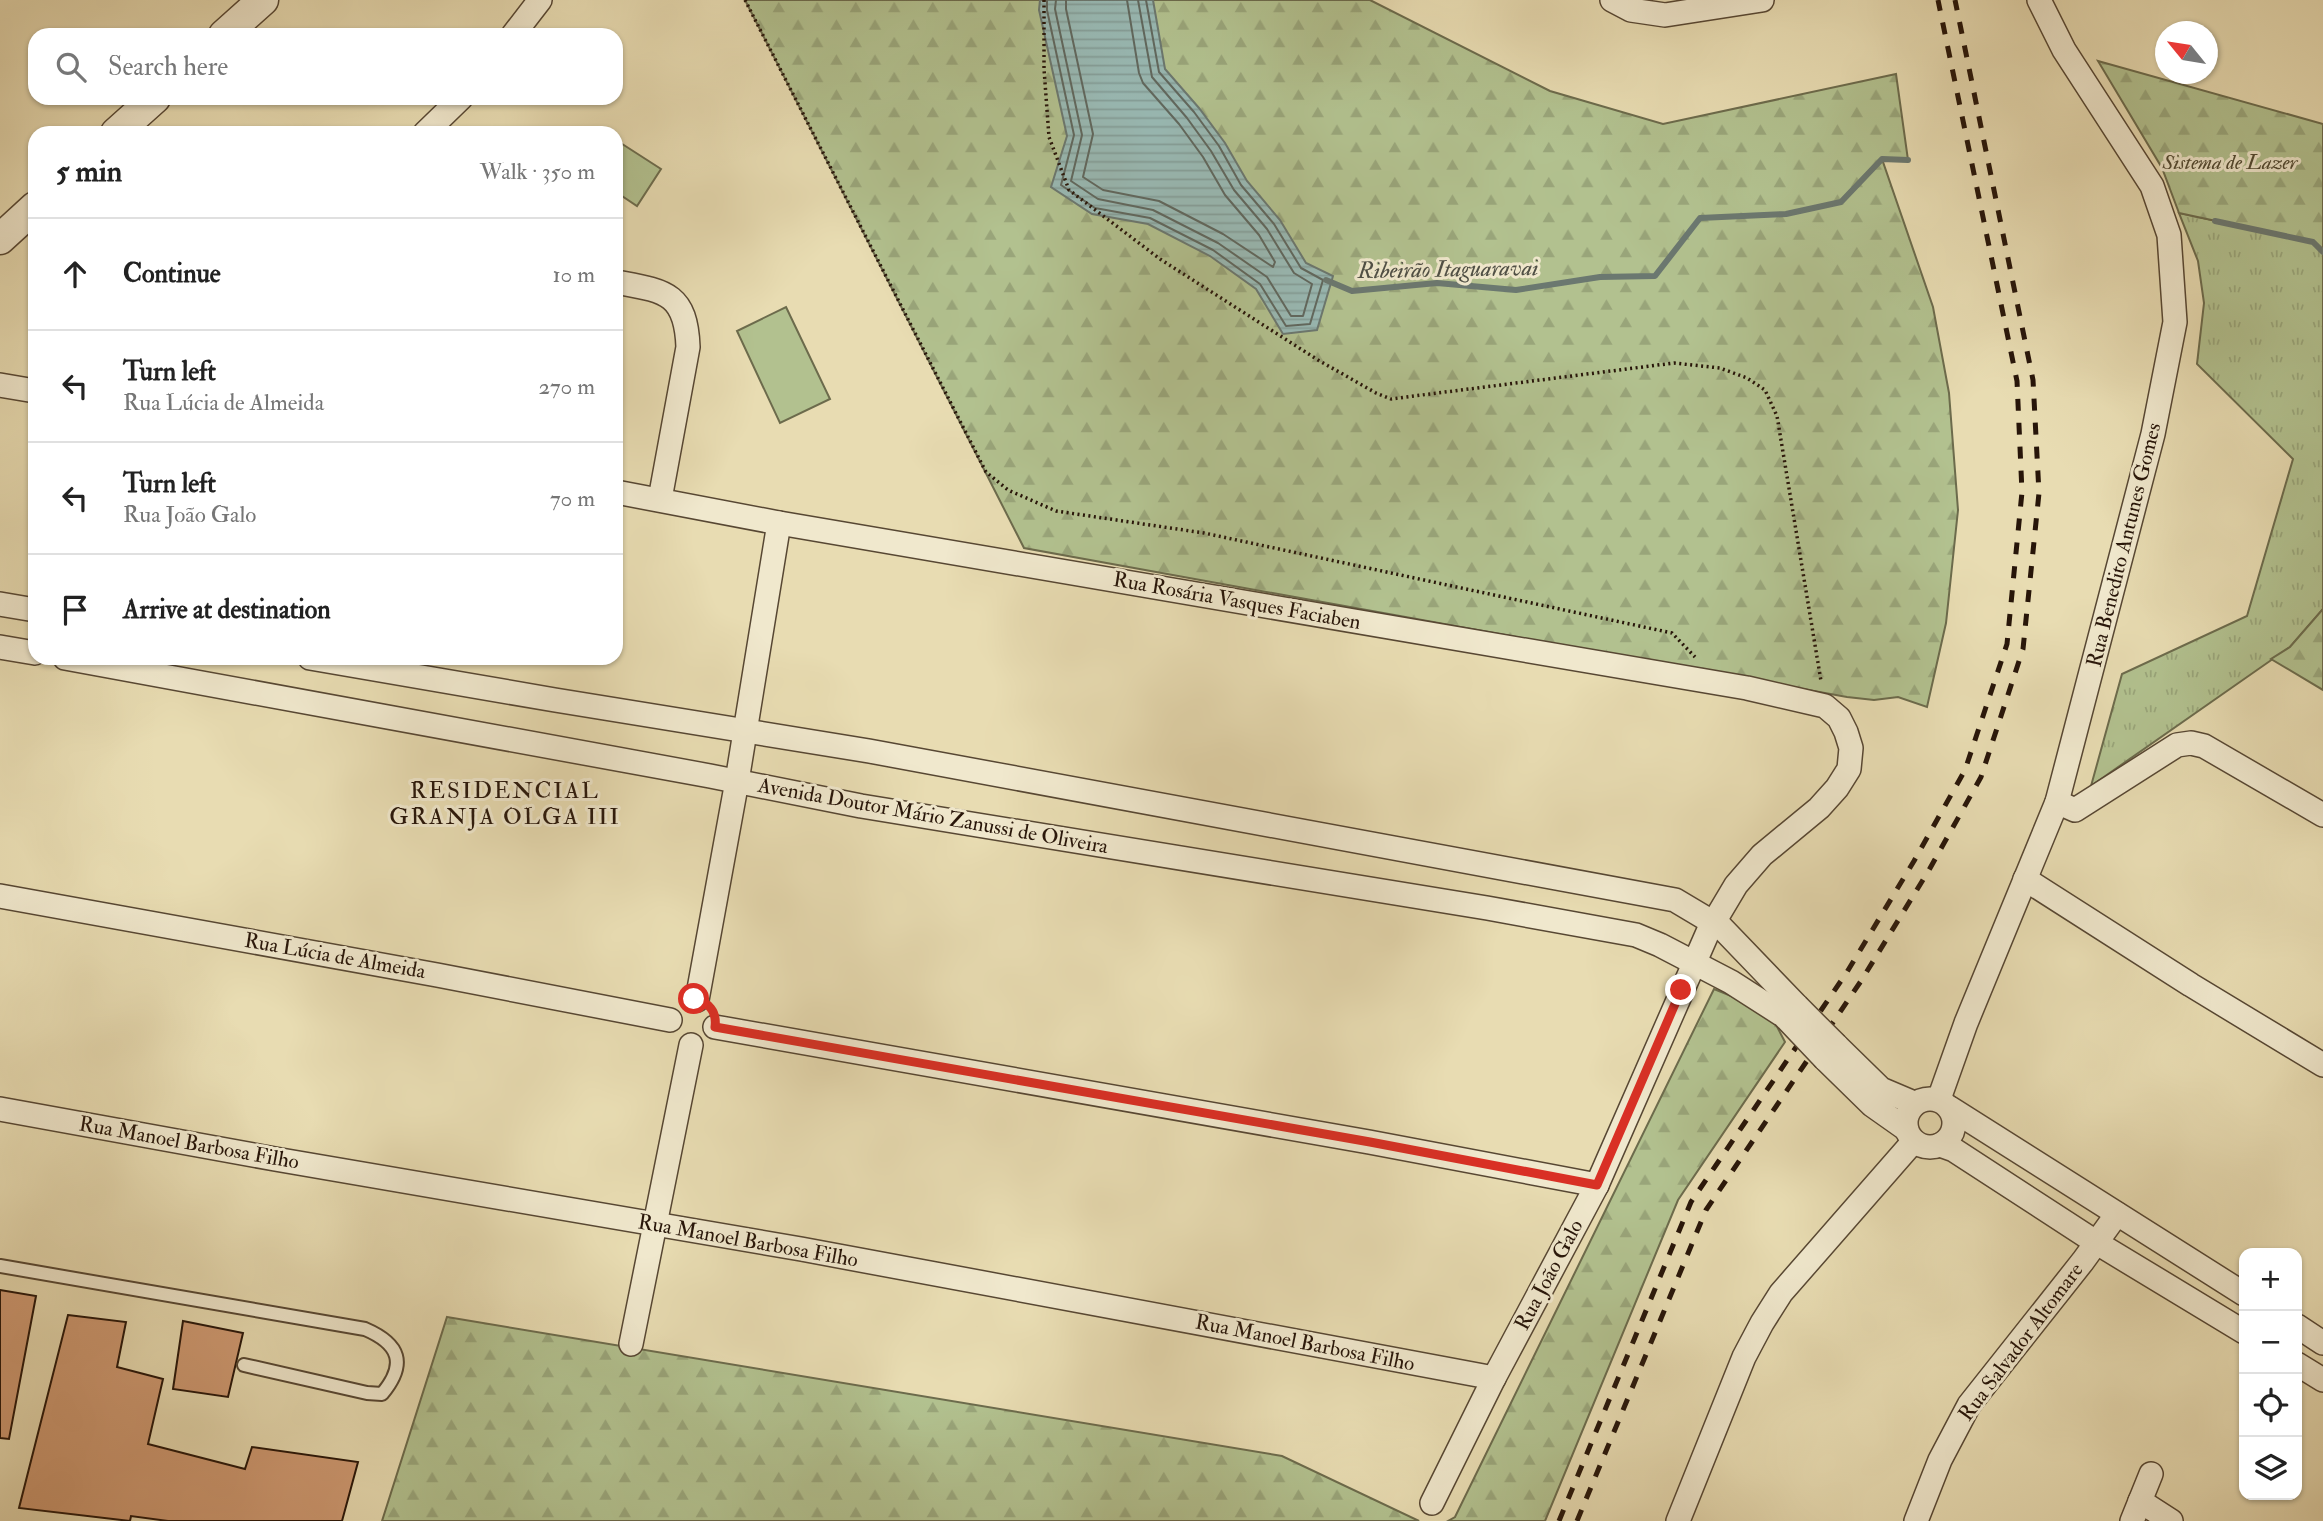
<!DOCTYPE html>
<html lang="en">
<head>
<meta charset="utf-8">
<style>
	:root { --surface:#fff; --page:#f2f2f2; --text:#222; --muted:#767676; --line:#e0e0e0 }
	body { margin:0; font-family:"IM FELL Double Pica",serif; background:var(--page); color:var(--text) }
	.controls { position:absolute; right:21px; bottom:21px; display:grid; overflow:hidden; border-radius:14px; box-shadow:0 2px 5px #0004 }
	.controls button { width:63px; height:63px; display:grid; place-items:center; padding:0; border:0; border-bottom:2px solid var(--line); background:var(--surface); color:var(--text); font:35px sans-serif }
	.compass { position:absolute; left:2155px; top:21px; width:63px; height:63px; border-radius:50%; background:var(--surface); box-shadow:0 2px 5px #0004; rotate:300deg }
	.stop { position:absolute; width:21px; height:21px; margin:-16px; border:5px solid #d93025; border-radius:50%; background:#fff }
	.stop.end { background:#d93025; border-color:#fff; box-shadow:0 2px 7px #0008 }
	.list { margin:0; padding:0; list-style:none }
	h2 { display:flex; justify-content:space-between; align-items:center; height:91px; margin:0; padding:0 28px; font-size:30px }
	h2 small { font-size:23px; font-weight:400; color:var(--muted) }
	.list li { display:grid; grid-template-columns:46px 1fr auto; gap:21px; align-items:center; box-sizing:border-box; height:112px; padding:0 28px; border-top:2px solid var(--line) }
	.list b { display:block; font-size:26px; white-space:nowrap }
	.list p { margin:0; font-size:23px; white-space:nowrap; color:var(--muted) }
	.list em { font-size:23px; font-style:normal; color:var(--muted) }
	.icon { flex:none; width:38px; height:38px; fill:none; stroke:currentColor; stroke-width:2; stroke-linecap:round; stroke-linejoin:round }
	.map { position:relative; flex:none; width:2323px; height:1521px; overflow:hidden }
	.search { position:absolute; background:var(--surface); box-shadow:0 2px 5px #0004; left:28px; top:28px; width:595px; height:77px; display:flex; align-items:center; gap:18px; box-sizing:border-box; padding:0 24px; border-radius:21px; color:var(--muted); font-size:26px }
	.panel { position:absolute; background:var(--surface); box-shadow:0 2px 5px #0004; left:28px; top:126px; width:595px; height:539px; border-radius:21px }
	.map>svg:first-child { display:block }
	.grass { fill:url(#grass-tufts); stroke:#6c6b4c; stroke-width:2 }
	.forest { fill:url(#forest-firs); stroke:#6c6b4c; stroke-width:2 }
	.pitch { fill:#b2c18f; stroke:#6c6b4c; stroke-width:2 }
	.water { fill:url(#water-rules); stroke:#6b7870; stroke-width:2 }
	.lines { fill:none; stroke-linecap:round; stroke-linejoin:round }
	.shore { stroke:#60685f; stroke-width:2 }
	.stream { stroke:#6b7870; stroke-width:6 }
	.building { fill:#cf9a73; stroke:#271509; stroke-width:2 }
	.service-casing { stroke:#574733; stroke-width:16 }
	.minor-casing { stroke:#574733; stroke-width:26 }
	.tertiary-casing { stroke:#574733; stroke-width:33 }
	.path { stroke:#271509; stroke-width:3.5; stroke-dasharray:2 3.5; stroke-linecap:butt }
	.service { stroke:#f0e8cd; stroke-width:12 }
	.minor { stroke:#f0e8cd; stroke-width:23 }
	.tertiary { stroke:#f0e8cd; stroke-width:30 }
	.rail { stroke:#271509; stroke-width:5; stroke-dasharray:12 12; stroke-linecap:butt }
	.minor-bridge-casing { stroke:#574733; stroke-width:26; stroke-linecap:butt }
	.minor-bridge { stroke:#f0e8cd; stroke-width:23 }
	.route { stroke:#d93025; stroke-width:9 }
	.labels { text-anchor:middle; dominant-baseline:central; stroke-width:6; stroke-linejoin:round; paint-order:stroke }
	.park-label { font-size:21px; font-style:italic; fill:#514931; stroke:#f0e8cd }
	.street-label { font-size:21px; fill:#271509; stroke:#f0e8cd }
	.water-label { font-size:23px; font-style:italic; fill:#4f4f45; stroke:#f0e8cd }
	.neighbourhood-label { font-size:23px; letter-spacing:2px; fill:#271509; stroke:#f0e8cd }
</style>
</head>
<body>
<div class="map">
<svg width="2323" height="1521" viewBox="0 0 2323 1521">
	<defs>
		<pattern id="grass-tufts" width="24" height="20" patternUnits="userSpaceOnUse" patternTransform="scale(1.75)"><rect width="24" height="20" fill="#b2c18f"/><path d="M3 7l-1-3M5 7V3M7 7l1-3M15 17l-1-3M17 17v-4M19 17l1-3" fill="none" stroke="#99a57a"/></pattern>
		<pattern id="forest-firs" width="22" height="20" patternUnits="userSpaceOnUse" patternTransform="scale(1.75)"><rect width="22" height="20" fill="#b2c18f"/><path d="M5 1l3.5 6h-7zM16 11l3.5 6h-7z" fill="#99a57a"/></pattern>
		<pattern id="water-rules" width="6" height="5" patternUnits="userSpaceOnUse" patternTransform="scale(1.75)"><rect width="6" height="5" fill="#99bab5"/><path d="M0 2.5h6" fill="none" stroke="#849f9a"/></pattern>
	</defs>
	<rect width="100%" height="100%" fill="#e8dcb2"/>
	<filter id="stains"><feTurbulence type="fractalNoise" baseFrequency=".00286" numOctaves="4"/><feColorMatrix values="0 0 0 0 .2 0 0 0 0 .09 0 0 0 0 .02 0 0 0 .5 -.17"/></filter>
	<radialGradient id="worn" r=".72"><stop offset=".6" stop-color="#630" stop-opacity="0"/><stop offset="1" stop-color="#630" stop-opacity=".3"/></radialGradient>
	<!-- grass -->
	<polygon class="grass" points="2179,213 2313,242 2323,252 2323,609 2290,647 2091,786 2122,674 2247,616 2293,459 2197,364 2204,303 2198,261"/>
	<!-- forest -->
	<g class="forest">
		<polygon points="745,0 1370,0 1550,91 1663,124 1896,74 1908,160 1882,159 1933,307 1949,393 1958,510 1946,623 1927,707 1898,697 1874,700 1847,697 1024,548"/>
		<polygon points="2098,61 2323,124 2323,252 2313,242 2179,213 2162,168"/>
		<polygon points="2323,609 2323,690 2271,659 2290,647"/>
		<polygon points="1714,989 1751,1004 1773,1019 1785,1042 1678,1200 1545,1521 1448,1521 1455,1517"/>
		<polygon points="447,1317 1282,1456 1419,1521 382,1521"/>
	</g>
	<!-- pitch -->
	<g class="pitch">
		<polygon points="616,140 661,169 637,206 616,192"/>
		<polygon points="786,307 830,399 780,423 737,331"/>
	</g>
	<!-- water -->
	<polygon class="water" points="1040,0 1153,0 1165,69 1199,108 1225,143 1247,181 1280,220 1306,263 1333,276 1317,330 1283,334 1256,289 1210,256 1148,224 1092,214 1051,187 1067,136 1039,10"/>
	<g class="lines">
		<!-- shore -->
		<g class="shore">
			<polyline points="1047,0 1047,10 1074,135 1061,185 1095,208 1150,218 1213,250 1260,284 1286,326 1310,324 1323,280 1301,268 1274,224 1241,185 1219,146 1194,112 1159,72 1146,0"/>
			<polyline points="1056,0 1055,9 1082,135 1071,181 1098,199 1153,210 1218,243 1267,277 1291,316 1303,316 1312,284 1294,273 1267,229 1234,190 1211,151 1187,118 1152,77 1138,0"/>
			<polyline points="1066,0 1066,9 1093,134 1083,177 1103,190 1159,201 1223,234 1273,267 1275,262 1259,235 1225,195 1203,157 1179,124 1143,83 1139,73 1127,0"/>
		</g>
		<!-- stream -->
		<g class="stream">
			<polyline points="2215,221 2313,242 2323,252"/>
			<polyline points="1326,280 1352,291 1437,283 1516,290 1600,277 1655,276 1700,218 1786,214 1841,202 1882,159 1908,160"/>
		</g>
	</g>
	<!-- building -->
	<g class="building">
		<polygon points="0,1290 36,1296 9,1439 0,1438"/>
		<polygon points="68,1315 126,1322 117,1367 163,1379 148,1444 245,1469 252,1447 358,1462 342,1521 168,1521 131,1516 130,1521 19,1508"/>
		<polygon points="183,1321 243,1333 228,1397 173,1389"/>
	</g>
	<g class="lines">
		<defs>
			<path id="service" d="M0 1266 365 1329C400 1344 407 1364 382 1394L367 1393 244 1365"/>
			<g id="minor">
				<polyline points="1612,0 1631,10 1665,15 1762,0"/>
				<polyline points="513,35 540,0"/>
				<polyline points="425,133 461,98"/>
				<path d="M616 282C664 291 686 292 688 347L660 499"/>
				<polyline points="0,385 35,391"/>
				<polyline points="616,492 779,523 1747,688 1825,706 1839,718 1846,732 1851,748 1849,769 1837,788 1819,808 1762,855 1736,885 1708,932 1597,1185 1494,1378 1432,1503"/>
				<polyline points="0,604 35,610"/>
				<polyline points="0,647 35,653"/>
				<polyline points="65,658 710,776 861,806 1487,908 1636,935 1660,945 1731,982 1784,1016"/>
				<polyline points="310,658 555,700 869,751 1675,900 1722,928 1797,1006"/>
				<polyline points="2057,802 2075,810 2177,745 2191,743 2204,746 2323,815"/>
				<polyline points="2025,879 2191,985 2323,1065"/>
				<polyline points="0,896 437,975 670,1020"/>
				<polyline points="697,1000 737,781 779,523"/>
				<polyline points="715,1027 1369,1142 1597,1185"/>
				<polyline points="1836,1045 1881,1089 1914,1103"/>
				<polyline points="1825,1059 1872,1105 1906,1129"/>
				<circle cx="1930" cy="1123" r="24"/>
				<polyline points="1939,1099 1966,1023 2057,802 2153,434 2175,322 2169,235 2152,186 2064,50 2039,0"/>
				<polyline points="1950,1108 2244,1294"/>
				<polyline points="0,1109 275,1159 801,1249 1494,1378"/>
				<polyline points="1940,1145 1954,1150 2097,1243 2244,1332"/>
				<polyline points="2297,1326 2323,1343"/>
				<polyline points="631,1344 691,1045"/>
				<polyline points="2297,1364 2323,1380"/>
				<polyline points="2140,1501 2171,1521"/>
				<polyline points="1678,1521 1744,1357 1762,1323 1781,1293 1913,1142"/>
				<polyline points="1916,1521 1940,1460 1969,1405 2083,1261 2117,1214"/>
				<polyline points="2132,1521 2151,1474"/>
			</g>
			<g id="tertiary">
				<polyline points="224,35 263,0"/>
				<polyline points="116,133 155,98"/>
				<polyline points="0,239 35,207"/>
			</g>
		</defs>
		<!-- service casing -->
		<use href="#service" class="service-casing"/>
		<!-- minor casing -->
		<use href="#minor" class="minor-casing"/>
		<!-- tertiary casing -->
		<use href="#tertiary" class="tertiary-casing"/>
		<!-- path -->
		<g class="path">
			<polyline points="745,0 986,472 1008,490 1056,511 1204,533 1672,633 1695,657"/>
			<polyline points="1044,0 1044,69 1049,137 1069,190 1160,259 1318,360 1376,393 1391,399 1406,397 1674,363 1720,368 1747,378 1765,390 1777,416 1821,681"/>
		</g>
		<!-- service -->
		<use href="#service" class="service"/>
		<!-- minor -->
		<use href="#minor" class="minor"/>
		<!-- tertiary -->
		<use href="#tertiary" class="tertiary"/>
		<!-- rail -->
		<g class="rail">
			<polyline points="1559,1521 1691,1202 1847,972 1914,861 1965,770 2007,644 2022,492 2017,381 1938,0"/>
			<polyline points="1577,1521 1706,1210 1861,981 1929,870 1981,777 2023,649 2039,493 2033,380 1955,0"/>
		</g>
		<defs>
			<g id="minor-bridge">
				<polyline points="1797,1006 1836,1045"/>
				<polyline points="1784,1016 1825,1059"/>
			</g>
		</defs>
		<!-- minor-bridge casing -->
		<use href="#minor-bridge" class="minor-bridge-casing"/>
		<!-- minor-bridge -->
		<use href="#minor-bridge" class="minor-bridge"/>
	</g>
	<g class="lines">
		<!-- route -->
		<path class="route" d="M694 999C709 1002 717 1012 715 1027L1370 1142 1597 1185 1681 990"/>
	</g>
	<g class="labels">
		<!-- park labels -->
		<g class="park-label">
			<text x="2230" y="162">Sistema de Lazer</text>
		</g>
		<!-- street labels -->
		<g class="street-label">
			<text transform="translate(2124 545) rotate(-76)">Rua Benedito Antunes Gomes</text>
			<text transform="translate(1237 601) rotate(10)">Rua Rosária Vasques Faciaben</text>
			<text transform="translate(933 816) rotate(10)">Avenida Doutor Mário Zanussi de Oliveira</text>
			<text transform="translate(335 956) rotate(10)">Rua Lúcia de Almeida</text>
			<text transform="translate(189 1143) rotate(10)">Rua Manoel Barbosa Filho</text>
			<text transform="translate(748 1241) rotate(10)">Rua Manoel Barbosa Filho</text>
			<text transform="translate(1549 1275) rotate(-62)">Rua João Galo</text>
			<text transform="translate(2021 1342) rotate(-53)">Rua Salvador Altomare</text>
			<text transform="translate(1305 1343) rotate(11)">Rua Manoel Barbosa Filho</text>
		</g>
		<!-- water labels -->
		<g class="water-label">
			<text transform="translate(1448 269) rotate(-1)">Ribeirão Itaguaravai</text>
		</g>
		<!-- neighbourhood labels -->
		<g class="neighbourhood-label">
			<text x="505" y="790">RESIDENCIAL<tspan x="505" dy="26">GRANJA OLGA III</tspan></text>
		</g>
	</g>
	<rect width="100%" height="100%" filter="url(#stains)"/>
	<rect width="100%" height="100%" fill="url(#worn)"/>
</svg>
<div class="controls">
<button>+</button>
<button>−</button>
<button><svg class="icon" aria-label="locate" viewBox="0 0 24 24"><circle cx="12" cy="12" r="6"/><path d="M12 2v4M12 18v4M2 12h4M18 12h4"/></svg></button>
<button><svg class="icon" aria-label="layers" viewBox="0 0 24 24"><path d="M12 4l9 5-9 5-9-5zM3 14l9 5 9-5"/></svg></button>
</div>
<svg class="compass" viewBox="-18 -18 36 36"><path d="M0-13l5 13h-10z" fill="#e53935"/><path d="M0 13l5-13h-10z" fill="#767676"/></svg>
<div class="stop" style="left:694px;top:999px"></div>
<div class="stop end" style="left:1681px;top:990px"></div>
<div class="search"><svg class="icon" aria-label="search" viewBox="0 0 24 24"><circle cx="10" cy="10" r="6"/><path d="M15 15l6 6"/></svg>Search here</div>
<section class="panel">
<h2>5 min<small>Walk · 350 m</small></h2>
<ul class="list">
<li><svg class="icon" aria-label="ahead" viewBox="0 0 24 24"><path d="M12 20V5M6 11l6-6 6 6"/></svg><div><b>Continue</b></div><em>10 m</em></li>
<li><svg class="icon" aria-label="left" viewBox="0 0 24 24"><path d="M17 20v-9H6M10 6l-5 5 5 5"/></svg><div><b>Turn left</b><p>Rua Lúcia de Almeida</p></div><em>270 m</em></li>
<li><svg class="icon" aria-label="left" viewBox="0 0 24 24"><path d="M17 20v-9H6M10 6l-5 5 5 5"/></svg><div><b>Turn left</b><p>Rua João Galo</p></div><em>70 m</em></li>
<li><svg class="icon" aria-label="arrive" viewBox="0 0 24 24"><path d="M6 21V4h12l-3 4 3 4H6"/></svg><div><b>Arrive at destination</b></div></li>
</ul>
</section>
</div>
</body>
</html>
